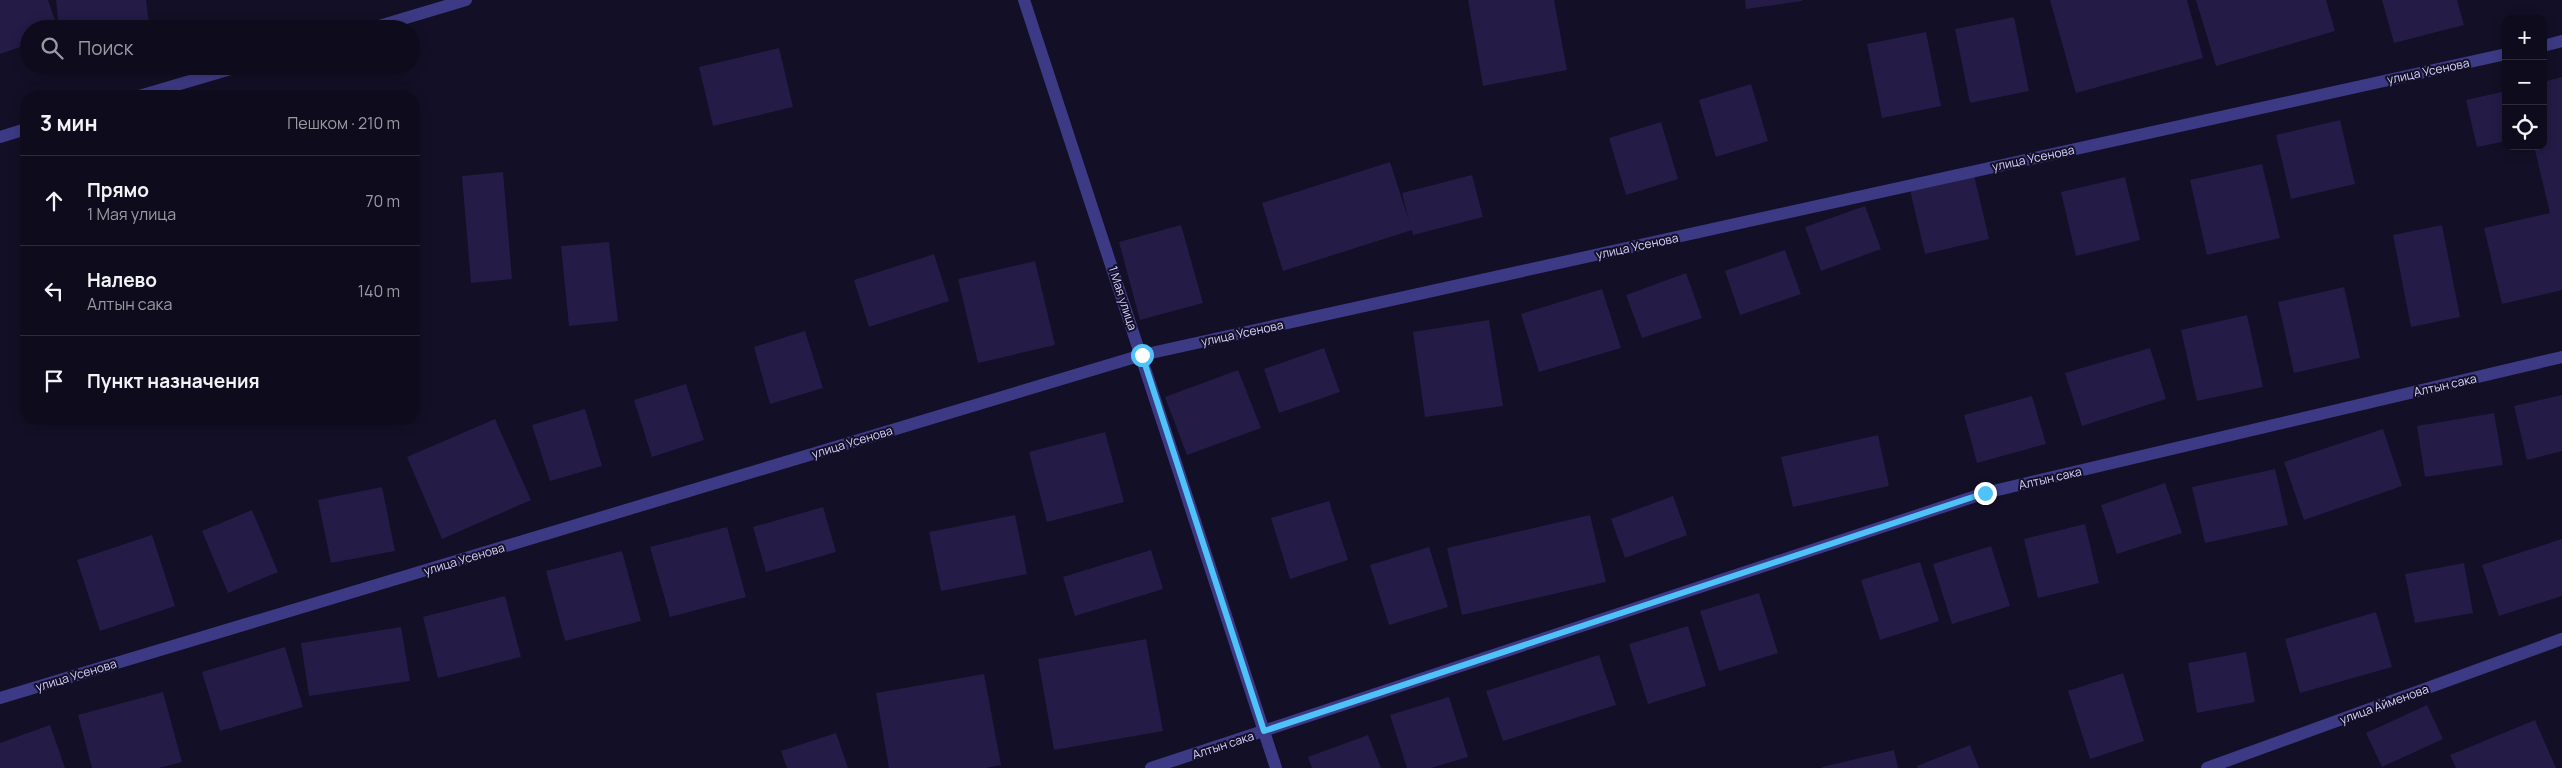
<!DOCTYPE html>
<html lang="ru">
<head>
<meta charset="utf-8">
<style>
	:root { --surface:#0e0b1c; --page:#171425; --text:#f1f3f6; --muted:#9b9ba3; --line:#2e2b3b }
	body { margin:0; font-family:Manrope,sans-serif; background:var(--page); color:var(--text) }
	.controls { position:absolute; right:15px; top:15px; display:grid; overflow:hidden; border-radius:10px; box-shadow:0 2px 12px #0003 }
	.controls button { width:45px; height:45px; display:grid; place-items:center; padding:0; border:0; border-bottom:1px solid var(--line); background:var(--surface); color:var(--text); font:25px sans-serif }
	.stop { position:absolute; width:15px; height:15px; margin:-11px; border:4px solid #4fc3f7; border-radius:50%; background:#fff }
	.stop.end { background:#4fc3f7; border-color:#fff; box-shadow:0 1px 5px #0008 }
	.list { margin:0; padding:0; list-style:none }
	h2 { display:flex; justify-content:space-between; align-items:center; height:65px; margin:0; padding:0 20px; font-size:21px }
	h2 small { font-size:16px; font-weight:400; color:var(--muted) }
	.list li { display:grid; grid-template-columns:32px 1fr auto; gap:15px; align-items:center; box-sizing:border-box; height:90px; padding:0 20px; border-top:1px solid var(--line) }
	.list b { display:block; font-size:19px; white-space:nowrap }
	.list p { margin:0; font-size:16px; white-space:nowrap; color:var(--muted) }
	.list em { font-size:16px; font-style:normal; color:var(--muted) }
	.icon { flex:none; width:28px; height:28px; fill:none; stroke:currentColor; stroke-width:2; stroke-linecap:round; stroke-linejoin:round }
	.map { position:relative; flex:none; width:2562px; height:768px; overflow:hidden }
	.search { position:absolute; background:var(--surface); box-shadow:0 2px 12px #0003; left:20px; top:20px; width:400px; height:55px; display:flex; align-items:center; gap:12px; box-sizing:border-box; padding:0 18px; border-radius:28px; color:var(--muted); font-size:19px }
	.panel { position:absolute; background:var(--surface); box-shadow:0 2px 12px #0003; left:20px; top:90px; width:400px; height:335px; border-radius:20px }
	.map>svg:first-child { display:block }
	.building { fill:#241b47 }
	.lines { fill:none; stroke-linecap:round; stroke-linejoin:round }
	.minor { stroke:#3d3a85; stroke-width:12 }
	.route { stroke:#4fc3f7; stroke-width:6 }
	.labels { text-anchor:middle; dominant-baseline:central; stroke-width:4; stroke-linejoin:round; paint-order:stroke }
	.street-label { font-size:12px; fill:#d9d4ff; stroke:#130f26 }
</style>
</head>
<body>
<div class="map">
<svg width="2562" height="768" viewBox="0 0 2562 768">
	<rect width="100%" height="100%" fill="#130f26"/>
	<!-- building -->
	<g class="building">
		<polygon points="0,0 48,0 58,29 29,29 29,44 0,54"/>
		<polygon points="56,0 146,0 149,23 99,29 59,29"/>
		<polygon points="1468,0 1554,0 1567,70 1483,86"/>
		<polygon points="1745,0 1802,0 1802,1 1746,9"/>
		<polygon points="2050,0 2187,0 2203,58 2076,93"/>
		<polygon points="2196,0 2326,0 2335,31 2216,66"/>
		<polygon points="2382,0 2457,0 2464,25 2394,43"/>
		<polygon points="2014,17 2029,91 1970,103 1955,29"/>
		<polygon points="1926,32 1941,106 1882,118 1867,44"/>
		<polygon points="779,48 793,107 713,126 699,67"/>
		<polygon points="2562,77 2562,290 2502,304 2484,228 2550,213 2534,146 2543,146 2543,82"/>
		<polygon points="1751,84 1768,141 1716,157 1699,100"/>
		<polygon points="2506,91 2506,141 2477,147 2466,100"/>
		<polygon points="2340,120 2355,184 2291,199 2276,135"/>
		<polygon points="1661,122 1678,179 1626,195 1609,138"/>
		<polygon points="1390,162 1409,221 1402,193 1472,175 1483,217 1413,235 1412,230 1283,271 1262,203"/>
		<polygon points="2262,164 2280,238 2207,255 2190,180"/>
		<polygon points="503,172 512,279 471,283 462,176"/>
		<polygon points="1974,175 1989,239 1925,254 1910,190"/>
		<polygon points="2125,177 2140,240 2076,256 2061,192"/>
		<polygon points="1865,206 1881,249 1821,271 1805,227"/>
		<polygon points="1181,225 1203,303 1140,320 1119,242"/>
		<polygon points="2442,225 2460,317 2411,327 2393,235"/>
		<polygon points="609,242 618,321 569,326 561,246"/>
		<polygon points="1785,250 1801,294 1740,315 1725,271"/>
		<polygon points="934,254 949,301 869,327 854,280"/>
		<polygon points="1035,261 1055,345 978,363 958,279"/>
		<polygon points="1686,273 1702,318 1642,338 1626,295"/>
		<polygon points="2344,287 2360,358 2294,373 2278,302"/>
		<polygon points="1602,289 1621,348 1539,372 1521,314"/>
		<polygon points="2247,315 2263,387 2197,401 2181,330"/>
		<polygon points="1489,320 1503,406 1425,417 1413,332"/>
		<polygon points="805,331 823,388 770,404 754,347"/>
		<polygon points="1324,348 1340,392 1279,413 1264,369"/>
		<polygon points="2150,348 2166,399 2082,426 2065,373"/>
		<polygon points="1238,370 1261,428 1187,455 1165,397"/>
		<polygon points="686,384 704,440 652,457 634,400"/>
		<polygon points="2562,395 2562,451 2527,460 2514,406"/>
		<polygon points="2032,396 2046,444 1977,463 1964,415"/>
		<polygon points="585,409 602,466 550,481 532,425"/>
		<polygon points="2494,413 2503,465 2425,477 2417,426"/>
		<polygon points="495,419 531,500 442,539 407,457"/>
		<polygon points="2383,429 2402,486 2304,520 2284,462"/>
		<polygon points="1105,432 1124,502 1047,522 1029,452"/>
		<polygon points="1878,435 1889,486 1793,507 1781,457"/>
		<polygon points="2275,469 2288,525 2205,543 2192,487"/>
		<polygon points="2165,483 2182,533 2117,554 2101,505"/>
		<polygon points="382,487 395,551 331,563 318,500"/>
		<polygon points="1673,496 1687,535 1625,558 1611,519"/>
		<polygon points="1329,501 1348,560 1290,579 1271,518"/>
		<polygon points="823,507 836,552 766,572 753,527"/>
		<polygon points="252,510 278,572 228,593 202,531"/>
		<polygon points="1015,515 1027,574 941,591 929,532"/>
		<polygon points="1590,515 1606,582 1462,615 1447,548"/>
		<polygon points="2085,524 2099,583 2038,598 2024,539"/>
		<polygon points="727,527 746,597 670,617 650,547"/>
		<polygon points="152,535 175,606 100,631 77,560"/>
		<polygon points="2562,539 2562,596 2499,616 2482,565"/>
		<polygon points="1991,546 2010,606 1952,624 1933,564"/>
		<polygon points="1429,547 1448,607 1389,625 1370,565"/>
		<polygon points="1151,550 1163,589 1075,616 1063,577"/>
		<polygon points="622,551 641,621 565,641 546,571"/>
		<polygon points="1920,562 1939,621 1880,640 1861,580"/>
		<polygon points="2464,563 2473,613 2415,623 2405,574"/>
		<polygon points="1759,593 1778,653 1719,671 1700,611"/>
		<polygon points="505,596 521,657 438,678 423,617"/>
		<polygon points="2376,612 2392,667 2300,693 2285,639"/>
		<polygon points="1688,626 1706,686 1648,704 1629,644"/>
		<polygon points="401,627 410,681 309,696 301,643"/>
		<polygon points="1146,639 1163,731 1054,750 1038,659"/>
		<polygon points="285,647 303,707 220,731 202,672"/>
		<polygon points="2246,652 2255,702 2197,713 2188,663"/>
		<polygon points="1599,655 1616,705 1503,741 1486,691"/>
		<polygon points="2123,673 2144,741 2090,759 2068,691"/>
		<polygon points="984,674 1001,765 986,768 889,768 876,693"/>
		<polygon points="163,692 182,762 159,768 92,768 78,715"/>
		<polygon points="1449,697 1468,757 1431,768 1407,768 1390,715"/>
		<polygon points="2427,705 2443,739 2382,767 2366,733"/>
		<polygon points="2535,720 2556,768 2456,768 2450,755"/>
		<polygon points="50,725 65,768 0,768 0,743"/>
		<polygon points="836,733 848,768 787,768 781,751"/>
		<polygon points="1368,735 1381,768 1312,768 1308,757"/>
		<polygon points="1970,745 1979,768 1918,768 1917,766"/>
		<polygon points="1894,750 1898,768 1822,768 1822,767"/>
	</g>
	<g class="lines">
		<!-- minor -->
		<g class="minor">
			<polyline points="1024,0 1276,768"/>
			<polyline points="369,29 466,0"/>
			<polyline points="2543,46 2562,41"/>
			<polyline points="139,96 241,66"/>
			<polyline points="0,137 26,129"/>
			<polyline points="0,698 1142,355 2506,54"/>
			<polyline points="1151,768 1985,493 2562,357"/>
			<polyline points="2207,768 2562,639"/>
		</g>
	</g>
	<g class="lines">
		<!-- route -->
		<polyline class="route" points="1142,355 1264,731 1985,493"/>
	</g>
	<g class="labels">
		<!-- street labels -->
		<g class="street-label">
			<text transform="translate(2428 71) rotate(-12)">улица Усенова</text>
			<text transform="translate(2033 158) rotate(-12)">улица Усенова</text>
			<text transform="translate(1637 246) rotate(-12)">улица Усенова</text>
			<text transform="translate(1123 298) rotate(72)">1 Мая улица</text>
			<text transform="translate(1242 333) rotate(-12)">улица Усенова</text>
			<text transform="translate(2445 385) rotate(-13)">Алтын сака</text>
			<text transform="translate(852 442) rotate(-17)">улица Усенова</text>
			<text transform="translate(2050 478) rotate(-13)">Алтын сака</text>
			<text transform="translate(464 559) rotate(-17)">улица Усенова</text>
			<text transform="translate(76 675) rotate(-17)">улица Усенова</text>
			<text transform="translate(2384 704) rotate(-20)">улица Айменова</text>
			<text transform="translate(1223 745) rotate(-18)">Алтын сака</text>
		</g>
	</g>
</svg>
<div class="controls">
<button>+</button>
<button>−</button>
<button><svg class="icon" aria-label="locate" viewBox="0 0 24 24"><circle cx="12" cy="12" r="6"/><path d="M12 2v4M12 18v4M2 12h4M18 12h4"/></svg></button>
</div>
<div class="stop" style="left:1142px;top:355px"></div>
<div class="stop end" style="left:1985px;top:493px"></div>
<div class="search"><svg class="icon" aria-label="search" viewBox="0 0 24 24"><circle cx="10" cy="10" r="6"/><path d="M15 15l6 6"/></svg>Поиск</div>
<section class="panel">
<h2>3 мин<small>Пешком · 210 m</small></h2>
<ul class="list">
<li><svg class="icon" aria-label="ahead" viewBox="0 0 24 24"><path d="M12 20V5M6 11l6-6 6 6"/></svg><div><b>Прямо</b><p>1 Мая улица</p></div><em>70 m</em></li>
<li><svg class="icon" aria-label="left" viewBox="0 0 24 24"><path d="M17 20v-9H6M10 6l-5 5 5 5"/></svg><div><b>Налево</b><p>Алтын сака</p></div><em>140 m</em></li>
<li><svg class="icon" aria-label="arrive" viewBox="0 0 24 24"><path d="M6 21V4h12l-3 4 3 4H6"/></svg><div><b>Пункт назначения</b></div></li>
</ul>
</section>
</div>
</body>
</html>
